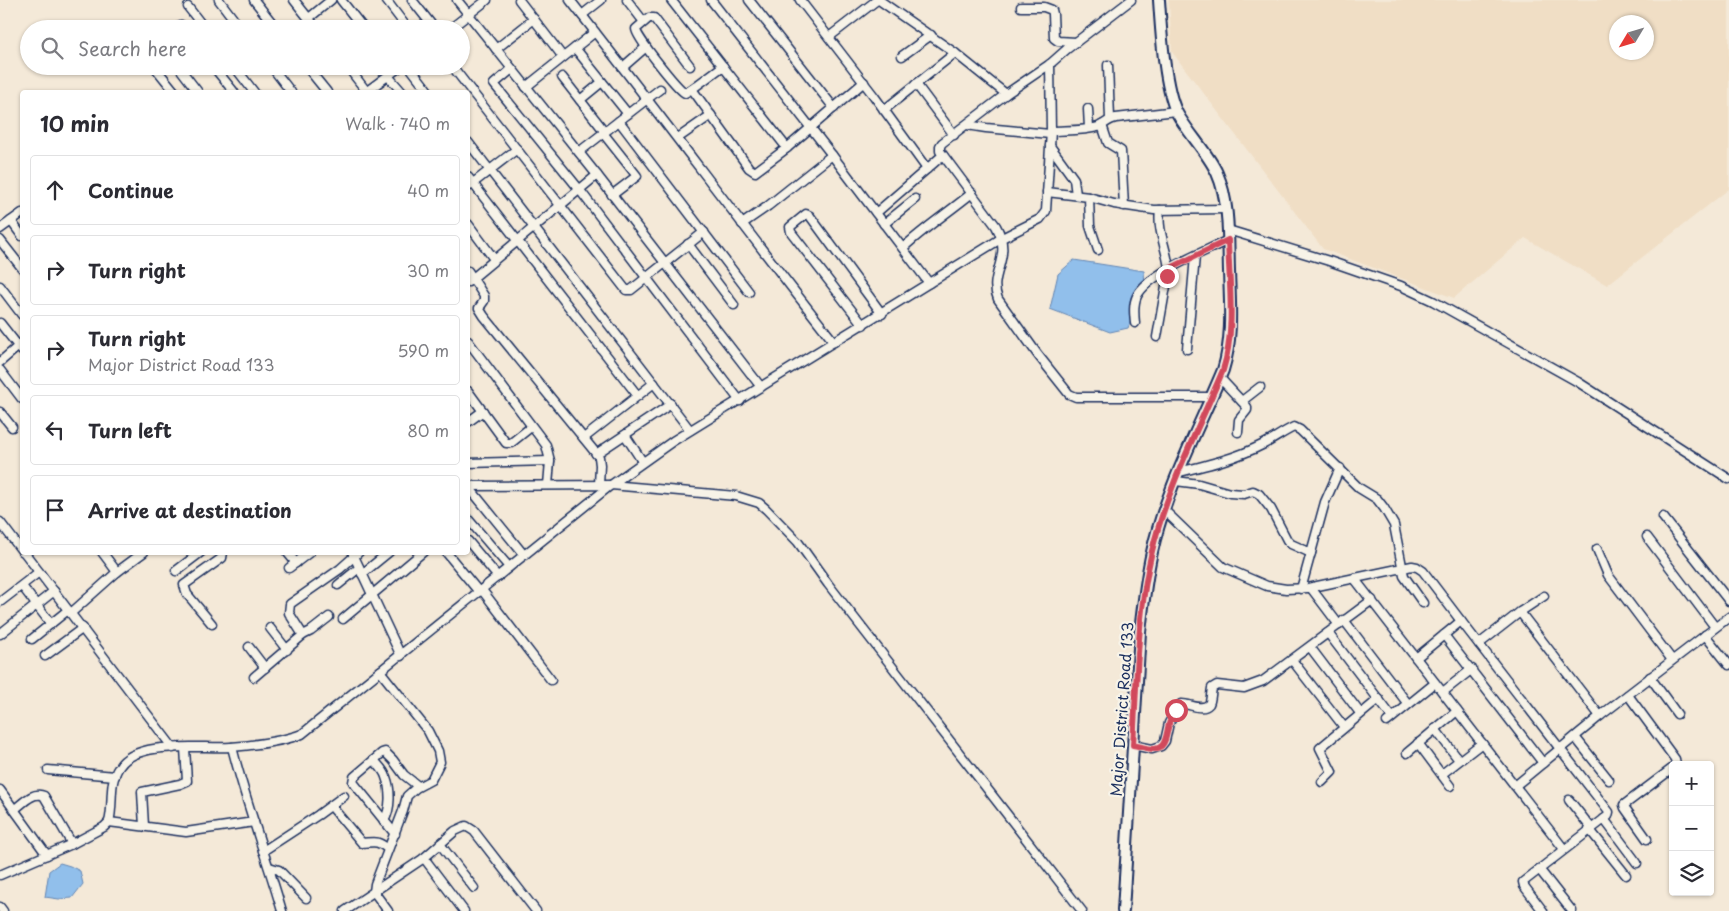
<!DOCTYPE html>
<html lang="en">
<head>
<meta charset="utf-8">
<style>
	:root { --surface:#fff; --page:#f7f7f7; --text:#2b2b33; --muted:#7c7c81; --line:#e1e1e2 }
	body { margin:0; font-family:"Playpen Sans",sans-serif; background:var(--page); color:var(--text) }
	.controls { position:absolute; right:15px; bottom:15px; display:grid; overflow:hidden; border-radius:5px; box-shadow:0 1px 4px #0004 }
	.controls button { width:45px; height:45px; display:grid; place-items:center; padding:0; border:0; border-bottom:1px solid var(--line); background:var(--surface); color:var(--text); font:25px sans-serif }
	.compass { position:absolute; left:1609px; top:15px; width:45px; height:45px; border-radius:50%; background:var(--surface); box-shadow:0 1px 4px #0004; rotate:232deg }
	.stop { position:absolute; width:15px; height:15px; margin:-11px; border:4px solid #d1495b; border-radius:50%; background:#fff }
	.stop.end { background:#d1495b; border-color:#fff; box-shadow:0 1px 5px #0008 }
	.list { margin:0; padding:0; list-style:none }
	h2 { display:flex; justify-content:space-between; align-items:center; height:65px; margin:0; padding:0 20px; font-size:21px }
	h2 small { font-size:16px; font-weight:400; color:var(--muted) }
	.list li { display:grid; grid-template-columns:32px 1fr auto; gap:15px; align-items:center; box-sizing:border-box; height:70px; margin:0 10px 10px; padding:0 10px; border:1px solid var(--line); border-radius:5px }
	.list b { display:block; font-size:19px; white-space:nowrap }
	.list p { margin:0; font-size:16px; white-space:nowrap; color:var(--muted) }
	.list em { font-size:16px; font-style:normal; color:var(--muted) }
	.icon { flex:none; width:28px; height:28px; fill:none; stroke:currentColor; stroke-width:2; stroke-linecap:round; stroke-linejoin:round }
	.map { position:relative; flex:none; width:1729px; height:911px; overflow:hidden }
	.search { position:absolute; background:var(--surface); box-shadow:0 1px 4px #0004; left:20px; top:20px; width:450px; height:55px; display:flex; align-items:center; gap:12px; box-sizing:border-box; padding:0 18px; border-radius:28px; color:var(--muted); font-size:19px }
	.panel { position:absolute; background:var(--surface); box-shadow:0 1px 4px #0004; left:20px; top:90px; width:450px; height:465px; border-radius:5px }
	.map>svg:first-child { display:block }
	.built { fill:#f0dec5; fill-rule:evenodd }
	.water { fill:#91bfeb; stroke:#6285b3 }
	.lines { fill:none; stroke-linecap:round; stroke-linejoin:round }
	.minor-casing { stroke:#1b2f5e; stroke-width:11 }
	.major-casing { stroke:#1b2f5e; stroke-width:14 }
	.minor { stroke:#f7f3e8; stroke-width:8 }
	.major { stroke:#f7f3e8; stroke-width:10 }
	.route { stroke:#d1495b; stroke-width:6 }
	.labels { text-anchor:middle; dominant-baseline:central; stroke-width:4.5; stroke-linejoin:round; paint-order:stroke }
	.street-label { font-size:15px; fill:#1b2f5e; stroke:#f7f3e8 }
</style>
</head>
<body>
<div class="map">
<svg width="1729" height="911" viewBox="0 0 1729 911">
	<rect width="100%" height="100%" fill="#f4e9d8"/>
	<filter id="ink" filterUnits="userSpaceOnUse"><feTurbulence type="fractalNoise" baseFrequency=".02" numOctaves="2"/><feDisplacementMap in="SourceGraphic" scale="10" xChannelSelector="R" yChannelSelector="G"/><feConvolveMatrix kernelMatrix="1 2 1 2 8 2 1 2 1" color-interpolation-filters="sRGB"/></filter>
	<g filter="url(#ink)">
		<!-- built -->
		<path class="built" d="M1169 0H1729V189L1607 285 1525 238 1454 298 1323 249 1172 52ZM1616 22H1646V52H1616Z"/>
		<!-- water -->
		<g class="water">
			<polygon points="1074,260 1144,271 1145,286 1128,328 1110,332 1050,309 1058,274"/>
			<polygon points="60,863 70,866 80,871 83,884 72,898 59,899 45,897 49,871"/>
		</g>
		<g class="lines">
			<defs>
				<g id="minor">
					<polyline points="219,0 241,29"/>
					<polyline points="254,0 277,29"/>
					<polyline points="294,0 317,29"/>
					<polyline points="341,0 364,29"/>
					<polyline points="386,0 408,29"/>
					<polyline points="412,0 435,29"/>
					<polyline points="457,0 597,175 761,387"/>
					<polyline points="519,0 563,57"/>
					<path d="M570 0C659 113 745 229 834 342"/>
					<polyline points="627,0 644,22"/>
					<polyline points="671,0 787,148"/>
					<polyline points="711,0 832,155 929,283"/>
					<polyline points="749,0 834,108"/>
					<polyline points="800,0 874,96 927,169"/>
					<polyline points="879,0 955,53 1006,94"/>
					<path d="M1131 0 1067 49 1050 64 1006 94 942 143 940 146V151L996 226C1014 258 987 274 998 299L1038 355 1069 394 1076 397H1211"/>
					<polyline points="188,7 205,29"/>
					<polyline points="1021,7 1044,7 1052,10 1053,14 1054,38 1058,41 1076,42"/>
					<polyline points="582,15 601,0"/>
					<polyline points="309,18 331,0"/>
					<polyline points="181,25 183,29"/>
					<polyline points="450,29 487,0"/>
					<polyline points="829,37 877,0"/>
					<polyline points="575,48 628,114"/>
					<polyline points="496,49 534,19"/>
					<polyline points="902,56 931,35"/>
					<polyline points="1108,65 1110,119"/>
					<polyline points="154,66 175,92"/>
					<polyline points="178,66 198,92"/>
					<polyline points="213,66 234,92"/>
					<polyline points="234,66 254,92"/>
					<polyline points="271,66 291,92"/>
					<polyline points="306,66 327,92"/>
					<polyline points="347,66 367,92"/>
					<polyline points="409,66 429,92"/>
					<polyline points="452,66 626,290 631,290 704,232"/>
					<path d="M690 66 654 18H649L636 29C636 37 676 87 685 93L692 89 723 66"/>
					<polyline points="623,67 646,47"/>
					<polyline points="512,69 494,84 579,189 740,401"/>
					<polyline points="388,76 402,92"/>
					<polyline points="562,77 605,132"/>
					<polyline points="916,84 954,135"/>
					<polyline points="526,87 595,32"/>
					<polyline points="692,89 749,168 755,172 787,148 864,82"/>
					<polyline points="366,92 401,66"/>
					<polyline points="580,100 602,82"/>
					<polyline points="1088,109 1089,128"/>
					<polyline points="884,110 955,53"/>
					<polyline points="619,121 749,292"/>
					<polyline points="967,125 986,128 1050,134"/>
					<polyline points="1102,125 1108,143 1121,151 1124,206"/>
					<path d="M1051 131C1066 130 1084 131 1098 127 1105 124 1109 119 1116 118L1176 111"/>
					<polyline points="603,133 637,176 612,195"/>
					<polyline points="678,138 711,115"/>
					<polyline points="468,142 690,430"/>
					<polyline points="1050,146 1074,179 1076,195"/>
					<polyline points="579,152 660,89"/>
					<polyline points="468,177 638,396"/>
					<polyline points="468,187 517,149"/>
					<polyline points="1047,192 1089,197 1090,226 1098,250"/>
					<polyline points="1089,197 1114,204 1154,210 1226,209"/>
					<polyline points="876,213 943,155"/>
					<polyline points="11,221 22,236"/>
					<polyline points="468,224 494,259"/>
					<polyline points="742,224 768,206 832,155"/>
					<polyline points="884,224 915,199"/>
					<polyline points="0,229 22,213"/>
					<polyline points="1228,230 1329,261 1401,286 1433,301 1578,382 1729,479"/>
					<polyline points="0,240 22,268"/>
					<polyline points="688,244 734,305"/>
					<path d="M903 248C924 228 949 212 972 193"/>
					<polyline points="468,271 484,296 484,301 479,308 484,316 599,457 600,465 599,485"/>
					<polyline points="468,282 597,175"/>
					<polyline points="0,286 22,315"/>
					<polyline points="0,323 22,351"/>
					<path d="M1135 323C1134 314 1133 304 1137 296 1148 273 1205 252 1228 240"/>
					<polyline points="863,325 791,232 790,227 806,214 810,216 882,314"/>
					<path d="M1157 337 1169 269C1167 249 1157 231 1160 210"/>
					<polyline points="468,341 546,445 550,461 548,485"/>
					<polyline points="1187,349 1195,256"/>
					<polyline points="0,362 21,344"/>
					<polyline points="0,370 22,399"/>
					<polyline points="1220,378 1247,407 1247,410 1239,420 1238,432"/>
					<polyline points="468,391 506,443 511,443 531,427"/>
					<polyline points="1242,401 1260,387"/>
					<polyline points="0,412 12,427"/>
					<polyline points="468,422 483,411"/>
					<polyline points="625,435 642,461"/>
					<polyline points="584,438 654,383"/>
					<polyline points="596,454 671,404"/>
					<polyline points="468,463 550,461"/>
					<path d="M1179 472C1208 465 1237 458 1264 444 1274 439 1283 432 1294 427L1300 430 1359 488 1377 499 1384 508 1394 525 1404 576 1423 603"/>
					<polyline points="1176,481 1199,484 1230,493 1244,494 1253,491 1259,494 1271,509 1287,540 1291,544 1311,553"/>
					<polyline points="468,486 611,485 736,496 759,503 766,509 798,542 828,584 1082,911"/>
					<polyline points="468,486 524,555"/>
					<polyline points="1164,510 1223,567 1267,586 1286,589 1308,588 1412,566 1417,567 1423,571 1461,621"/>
					<polyline points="1663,517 1729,601"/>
					<polyline points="468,519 509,567"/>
					<polyline points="0,522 22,551"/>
					<polyline points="1647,537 1715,627"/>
					<polyline points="468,541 498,577"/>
					<polyline points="1597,549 1608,575 1672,660"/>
					<polyline points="24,552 173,748"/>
					<polyline points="102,552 117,572"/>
					<polyline points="287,552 296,563"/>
					<polyline points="446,552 479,592"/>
					<polyline points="353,554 401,656"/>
					<polyline points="289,568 310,552"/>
					<polyline points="176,571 201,552"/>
					<polyline points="362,574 389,552"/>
					<polyline points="1354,578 1564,849"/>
					<polyline points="338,585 359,568"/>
					<polyline points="22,586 51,624"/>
					<polyline points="1311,588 1339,625"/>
					<polyline points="1301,589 1325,502 1340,468"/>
					<polyline points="482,590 551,680"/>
					<polyline points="0,602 39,572"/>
					<polyline points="1520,612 1600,716"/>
					<polyline points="71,613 117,572 144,552"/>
					<polyline points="343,619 423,552"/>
					<polyline points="1344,620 1408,704"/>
					<polyline points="212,624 187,594 184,585 222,558 223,552"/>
					<polyline points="270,628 287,650"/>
					<polyline points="1328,633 1392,717"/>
					<polyline points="0,634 54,591"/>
					<polyline points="303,635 311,631 329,617"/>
					<polyline points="1444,635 1543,763"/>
					<polyline points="1705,635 1729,665"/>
					<polyline points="32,639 68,610"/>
					<polyline points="1479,644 1520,612 1544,596"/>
					<polyline points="249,647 265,668"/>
					<polyline points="1310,647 1360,713"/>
					<polyline points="45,656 83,628"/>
					<polyline points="1416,658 1461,621 1609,812 1608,816 1523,882 1524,886 1543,911"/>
					<polyline points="1292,660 1344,727"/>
					<polyline points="380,671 428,731 438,751 440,762 431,780 416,788 407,796 403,811 375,884 374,892 388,911"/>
					<polyline points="254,677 303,635 289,613 290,604 340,569 359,552"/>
					<polyline points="1650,677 1677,714"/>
					<polyline points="1443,692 1472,669"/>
					<polyline points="1628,695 1675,759 1676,765"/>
					<polyline points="1387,722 1435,683"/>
					<polyline points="1435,729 1459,760"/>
					<polyline points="1575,737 1609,780"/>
					<polyline points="1418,743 1450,786"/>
					<path d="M1133 745 1152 749 1161 746 1165 741 1169 723 1181 704C1189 703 1202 712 1209 704 1211 701 1211 693 1212 688L1217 685 1244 688 1263 681 1372 600"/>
					<path d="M232 747C246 803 266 856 282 911"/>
					<polyline points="1407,753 1457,711"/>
					<path d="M374 760C378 765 384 770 386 777 391 790 391 809 384 821"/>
					<polyline points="48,770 115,776"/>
					<polyline points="1442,774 1482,743"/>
					<polyline points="1322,782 1332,772 1320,748 1379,699"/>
					<polyline points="1515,786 1600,716 1729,617"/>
					<polyline points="0,790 47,855"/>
					<polyline points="1569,800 1592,829"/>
					<path d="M331 806 362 843C375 842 377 840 388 849"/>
					<path d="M15 809C23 803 33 791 44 796L72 844"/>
					<polyline points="1604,819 1637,863"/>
					<polyline points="109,822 186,832 254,822"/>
					<polyline points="144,826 142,792 180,784 187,781 185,748"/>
					<polyline points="1590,830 1626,875"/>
					<polyline points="395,834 357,787 353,782 354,777 382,753 385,752 393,760 404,775 418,786"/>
					<polyline points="1647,839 1625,808 1624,805 1673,768"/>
					<polyline points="440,844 474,888"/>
					<polyline points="263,851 318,815 344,796"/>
					<polyline points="424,858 464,911"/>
					<polyline points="269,867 279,870 306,898"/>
					<polyline points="1539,869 1572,911"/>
					<path d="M0 875 72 844 104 827 109 822C114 804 108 783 119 767 136 739 202 749 231 747 254 745 281 742 302 734L611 485 673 441 1002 238 1040 219 1046 211 1051 131 1050 64"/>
					<polyline points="0,907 3,911"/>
					<polyline points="345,911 424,858 455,831 466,826 474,831 536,911"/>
				</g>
				<path id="major" d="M1123 911 1140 632C1143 605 1146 578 1152 552 1165 491 1199 428 1223 370 1233 338 1230 304 1229 271 1228 240 1230 202 1217 173 1208 153 1188 133 1177 113 1164 87 1161 29 1159 0"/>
			</defs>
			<!-- minor casing -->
			<use href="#minor" class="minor-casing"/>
			<!-- major casing -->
			<use href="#major" class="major-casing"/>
			<!-- minor -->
			<use href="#minor" class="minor"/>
			<!-- major -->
			<use href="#major" class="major"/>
		</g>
	</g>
	<g class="lines" filter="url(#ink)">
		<!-- route -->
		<path class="route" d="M1167 276 1169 269 1228 240C1229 283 1236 329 1223 370 1198 430 1167 488 1152 551 1137 614 1137 681 1133 745 1139 746 1147 749 1153 749 1167 749 1166 733 1169 724 1170 719 1174 714 1176 710"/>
	</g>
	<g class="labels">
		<!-- street labels -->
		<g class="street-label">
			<text transform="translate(1121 709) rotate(-86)">Major District Road 133</text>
		</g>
	</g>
</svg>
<div class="controls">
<button>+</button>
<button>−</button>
<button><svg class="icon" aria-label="layers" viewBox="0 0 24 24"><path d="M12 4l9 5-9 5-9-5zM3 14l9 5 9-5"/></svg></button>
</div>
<svg class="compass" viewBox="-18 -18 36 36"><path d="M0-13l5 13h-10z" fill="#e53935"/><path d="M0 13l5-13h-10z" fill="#7c7c81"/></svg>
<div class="stop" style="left:1176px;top:710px"></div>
<div class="stop end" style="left:1167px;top:276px"></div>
<div class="search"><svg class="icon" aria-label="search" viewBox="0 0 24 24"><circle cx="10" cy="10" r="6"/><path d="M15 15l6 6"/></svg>Search here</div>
<section class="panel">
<h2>10 min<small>Walk · 740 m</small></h2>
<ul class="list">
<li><svg class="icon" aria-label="ahead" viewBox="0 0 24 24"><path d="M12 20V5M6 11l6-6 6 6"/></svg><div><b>Continue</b></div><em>40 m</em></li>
<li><svg class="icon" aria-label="right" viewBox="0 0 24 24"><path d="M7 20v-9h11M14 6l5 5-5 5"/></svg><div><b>Turn right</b></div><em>30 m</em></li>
<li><svg class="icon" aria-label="right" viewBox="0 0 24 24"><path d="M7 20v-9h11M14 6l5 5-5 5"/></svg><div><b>Turn right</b><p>Major District Road 133</p></div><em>590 m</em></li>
<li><svg class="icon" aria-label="left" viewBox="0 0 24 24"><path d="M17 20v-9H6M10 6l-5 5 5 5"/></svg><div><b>Turn left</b></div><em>80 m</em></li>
<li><svg class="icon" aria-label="arrive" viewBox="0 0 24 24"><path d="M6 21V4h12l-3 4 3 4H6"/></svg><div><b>Arrive at destination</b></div></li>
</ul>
</section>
</div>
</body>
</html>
